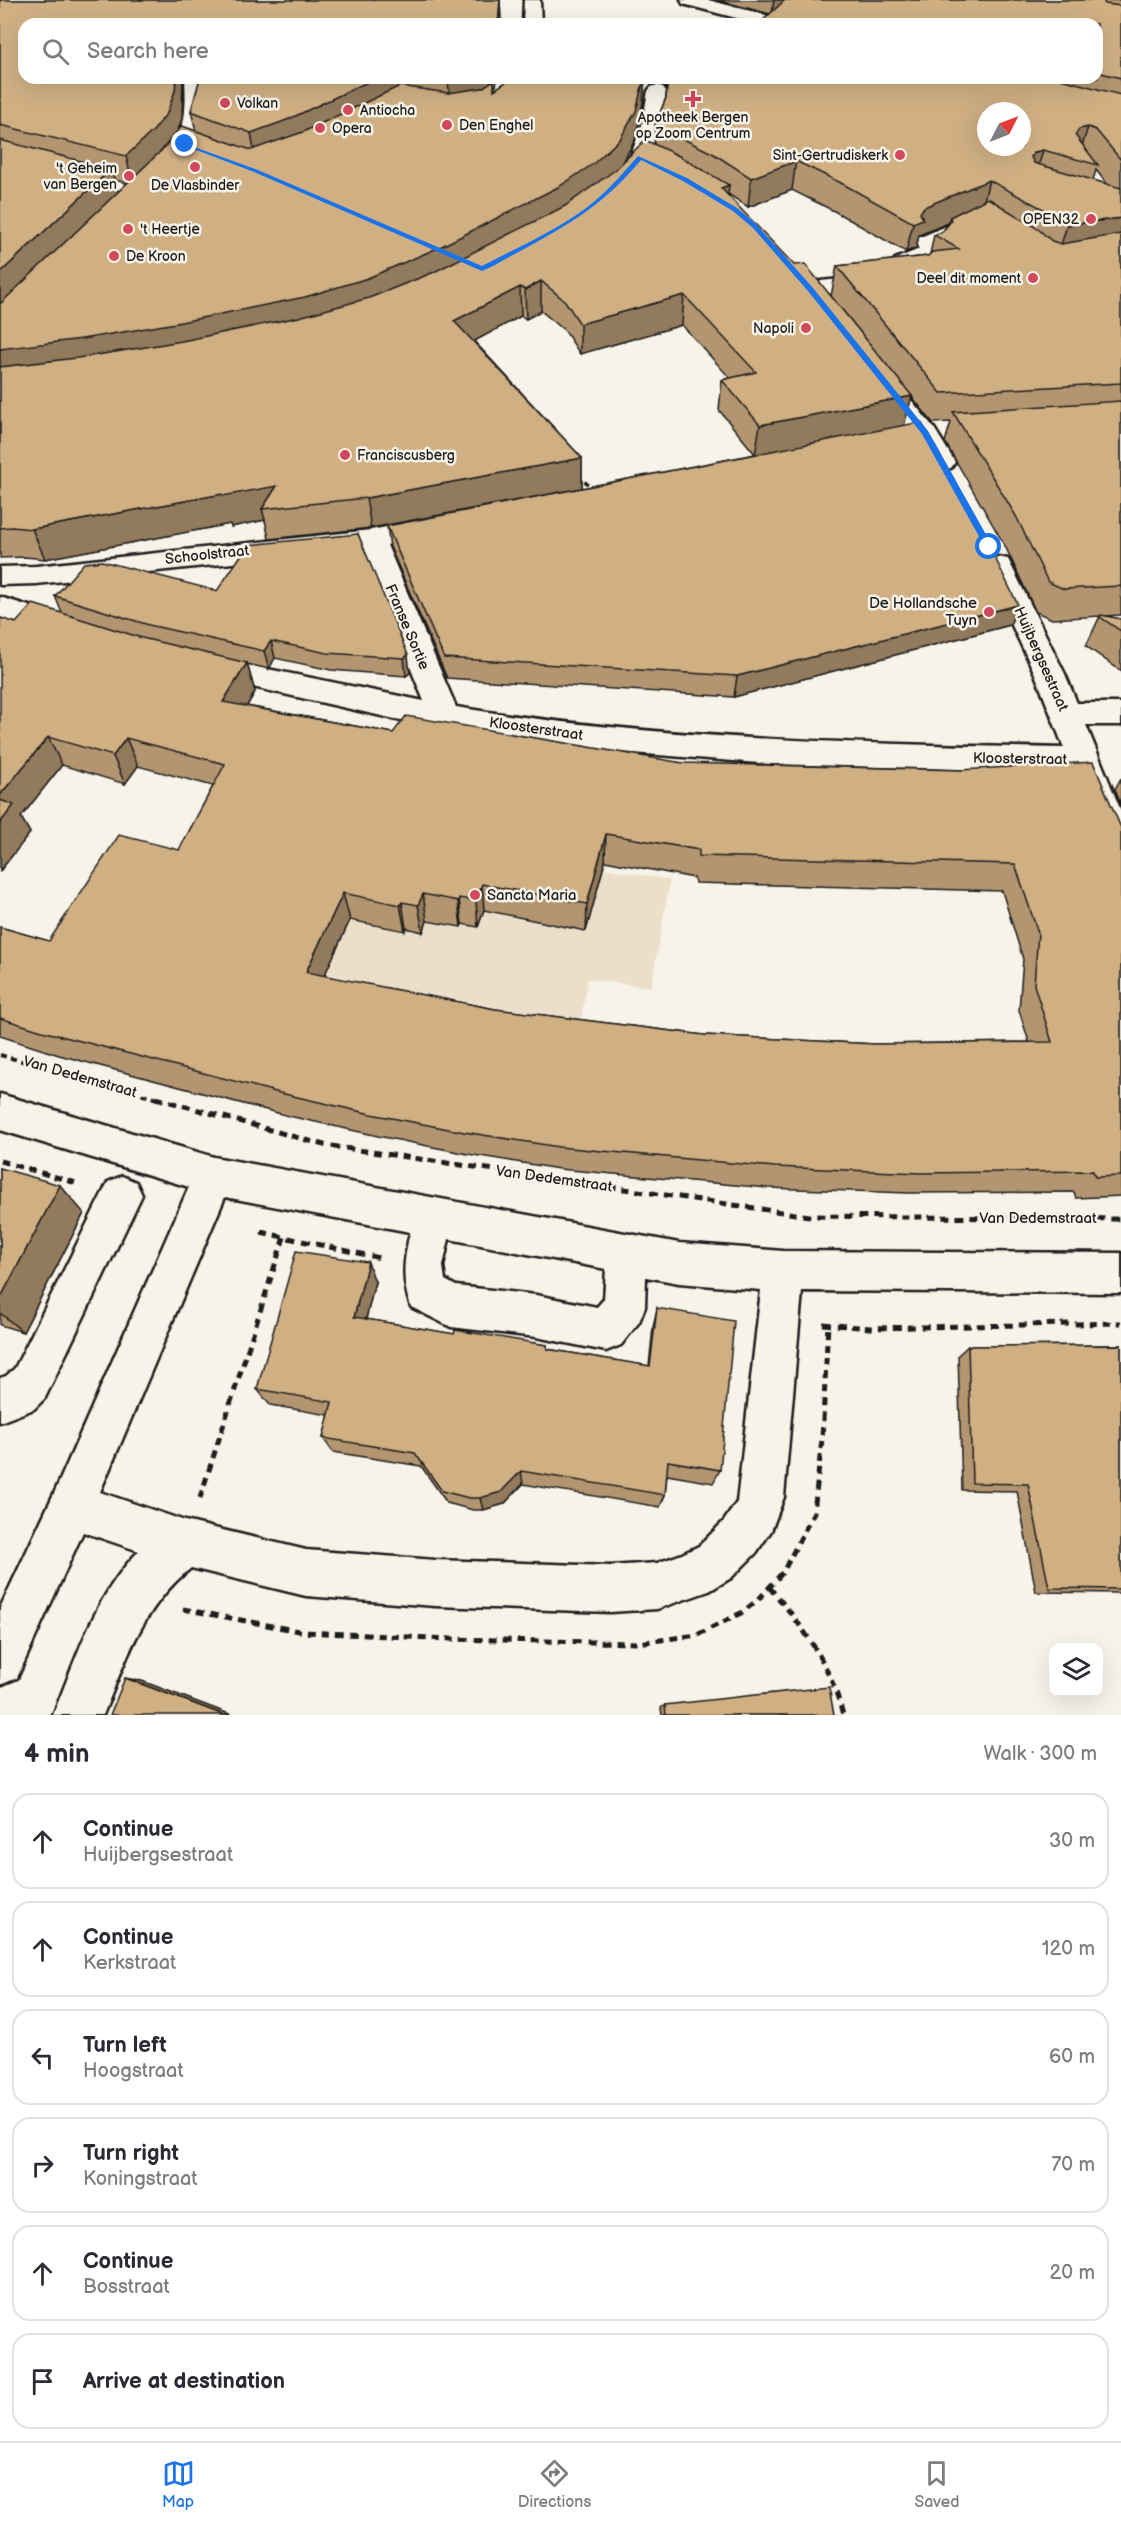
<!DOCTYPE html>
<html lang="en">
<head>
<meta charset="utf-8">
<style>
	:root { --surface:#fff; --page:#f7f7f7; --text:#2b2b33; --muted:#7c7c81; --line:#e1e1e2; --accent:#1a73e8 }
	body { margin:0; font-family:"Balsamiq Sans",sans-serif; background:var(--page); color:var(--text) }
	.controls { position:absolute; right:18px; bottom:18px; display:grid; overflow:hidden; border-radius:12px; box-shadow:0 6px 24px #0002 }
	.controls button { width:54px; height:54px; display:grid; place-items:center; padding:0; border:0; border-bottom:2px solid var(--line); background:var(--surface); color:var(--text); font:30px sans-serif }
	.compass { position:absolute; left:977px; top:102px; width:54px; height:54px; border-radius:50%; background:var(--surface); box-shadow:0 6px 24px #0002; rotate:48deg }
	.stop { position:absolute; width:18px; height:18px; margin:-14px; border:4px solid #1a73e8; border-radius:50%; background:#fff }
	.stop.end { background:#1a73e8; border-color:#fff; box-shadow:0 2px 6px #0008 }
	.list { margin:0; padding:0; list-style:none }
	h2 { display:flex; justify-content:space-between; align-items:center; height:78px; margin:0; padding:0 24px; font-size:26px }
	h2 small { font-size:20px; font-weight:400; color:var(--muted) }
	.list li { display:grid; grid-template-columns:39px 1fr auto; gap:18px; align-items:center; box-sizing:border-box; height:96px; margin:0 12px 12px; padding:0 12px; border:2px solid var(--line); border-radius:18px }
	.list b { display:block; font-size:22px; white-space:nowrap }
	.list p { margin:0; font-size:20px; white-space:nowrap; color:var(--muted) }
	.list em { font-size:20px; font-style:normal; color:var(--muted) }
	.icon { flex:none; width:33px; height:33px; fill:none; stroke:currentColor; stroke-width:2; stroke-linecap:round; stroke-linejoin:round }
	.map { position:relative; flex:none; width:1121px; height:1715px; overflow:hidden }
	.search { position:absolute; background:var(--surface); box-shadow:0 6px 24px #0002; left:18px; right:18px; top:18px; height:66px; display:flex; align-items:center; gap:15px; box-sizing:border-box; padding:0 21px; border-radius:18px; color:var(--muted); font-size:22px }
	.sheet { height:726px; background:var(--surface) }
	nav { display:flex; justify-content:space-around; align-items:center; box-sizing:border-box; height:84px; border-top:2px solid var(--line); background:var(--surface); font-size:16px; color:var(--muted) }
	nav a { display:grid; justify-items:center; gap:3px }
	nav .on { color:var(--accent) }
	.map>svg:first-child { display:block }
	.built { fill:#ebdfca }
	.lines { fill:none; stroke-linecap:round; stroke-linejoin:round }
	.minor-casing { stroke:#1c1c1c; stroke-width:5 }
	.path-far2 { stroke:#1c1c1c; stroke-width:3; stroke-dasharray:4.5 4; stroke-linecap:butt }
	.path-far1 { stroke:#1c1c1c; stroke-width:4; stroke-dasharray:6 4.5; stroke-linecap:butt }
	.path { stroke:#1c1c1c; stroke-width:5; stroke-dasharray:8 6; stroke-linecap:butt }
	.minor { fill:#f7f3e8; fill-rule:evenodd }
	.wall { fill:#b39671; stroke:#1c1c1c; stroke-width:1.5; fill-rule:evenodd }
	.shaded-wall { fill:#927a5c; stroke:#1c1c1c; stroke-width:1.5 }
	.building { fill:#d0af83; stroke:#1c1c1c; stroke-width:1.5; fill-rule:evenodd }
	.route { fill:#1a73e8 }
	.poi-dot { fill:#d1495b; stroke:#f7f3e8; stroke-width:2 }
	.labels { text-anchor:middle; dominant-baseline:central; stroke-width:5; stroke-linejoin:round; paint-order:stroke }
	.far-poi-label { font-size:14px; fill:#1c1c1c; stroke:#f7f3e8; text-anchor:start }
	.street-label { font-size:15px; fill:#1c1c1c; stroke:#f7f3e8 }
	.poi-label { font-size:15px; fill:#1c1c1c; stroke:#f7f3e8; text-anchor:end }
</style>
</head>
<body>
<div class="map">
<svg width="1121" height="1715" viewBox="0 0 1121 1715">
	<rect width="100%" height="100%" fill="#f7f3e8"/>
	<filter id="ink" filterUnits="userSpaceOnUse"><feTurbulence type="fractalNoise" baseFrequency=".0167" numOctaves="2"/><feDisplacementMap in="SourceGraphic" scale="12" xChannelSelector="R" yChannelSelector="G"/><feConvolveMatrix kernelMatrix="1 2 1 2 8 2 1 2 1" color-interpolation-filters="sRGB"/></filter>
	<g filter="url(#ink)">
		<!-- built -->
		<polygon class="built" points="471,845 670,880 651,987 588,979 578,1036 266,974 291,914"/>
		<g class="lines">
			<defs>
				<g id="minor">
					<polygon points="524,0 540,0 541,24 523,24"/>
					<polygon points="681,0 708,0 785,20 788,24 759,24 683,4"/>
					<path d="M185 78H203C207 118 201 141 172 170H158L155 166C161 158 169 153 175 144 187 126 186 99 185 78Z"/>
					<path d="M657 85 663 87 666 91C660 133 657 149 629 182H615L612 178 631 155 642 125 648 91 651 87Z"/>
					<polygon points="973,215 980,217 983,221 980,225 939,245 942,249 933,260 916,266 924,278 921,283 811,296 803,294 800,289 803,284 811,282 898,273 892,264 895,259 917,250 919,249 915,243 918,238"/>
					<polygon points="879,368 887,370 934,428 955,462 951,468 942,470 933,468 914,436 867,375 871,370"/>
					<path d="M433 518 442 521 446 527 442 533 387 545 456 707C658 740 861 744 1064 748L1035 674 984 566 988 559 998 557 1008 559 1065 674 1077 703H1121V725H1086L1121 811V864L1109 860 1105 851 1074 772 771 764 583 749 395 719 199 675 194 668 199 661 209 657 424 701 362 549 36 584 0 585V567L36 566 371 530Z"/>
					<polygon points="0,597 77,621 81,628 77,635 67,638 0,617"/>
					<path d="M0 1094 214 1157 679 1243 783 1251 1121 1253V1293L802 1291 784 1497 771 1531 756 1553 731 1578 709 1591 657 1609 610 1612 435 1606 306 1596 191 1568C142 1607 126 1660 103 1715H53C76 1660 95 1594 139 1551L83 1532 17 1678 0 1685V1608L56 1489 189 1187 0 1130ZM225 1197 410 1232C404 1259 401 1280 411 1307L451 1327 536 1337 606 1351 621 1345 639 1322 645 1307 646 1277 679 1283 761 1290 737 1502 724 1521 699 1546 682 1554 657 1563 610 1566 435 1560 306 1550 185 1521 100 1492ZM449 1239 606 1269 604 1299 597 1307 536 1295 456 1286 445 1280 443 1266Z"/>
					<polygon points="122,1176 136,1182 142,1195 45,1398 34,1409 0,1422 0,1378 6,1376 15,1368 108,1182"/>
				</g>
			</defs>
			<!-- minor casing -->
			<use href="#minor" class="minor-casing"/>
			<!-- path-far2 -->
			<polyline class="path-far2" points="579,475 592,489"/>
			<!-- path-far1 -->
			<polyline class="path-far1" points="0,1055 161,1100"/>
			<!-- path -->
			<g class="path">
				<polyline points="156,1098 324,1145 809,1216 1121,1219"/>
				<polyline points="0,1161 80,1184"/>
				<polyline points="261,1232 380,1258"/>
				<polyline points="823,1324 870,1328 1121,1323"/>
				<polyline points="200,1498 284,1237"/>
				<path d="M769 1587C803 1626 830 1664 843 1715"/>
				<polyline points="183,1609 304,1632 451,1639 638,1643 697,1635 741,1613 758,1600 783,1572 814,1512 822,1439 828,1324"/>
			</g>
			<!-- minor -->
			<use href="#minor" class="minor"/>
		</g>
		<!-- wall -->
		<g class="wall">
			<path d="M0 0H500L501 24H24L183 78 182 119 177 132 196 131 191 111 199 82V78H497L496 86 494 87V90L512 78H645L643 103 635 140 622 163 654 145 655 125 666 98 668 78H1097V24L770 14 717 0H1121V615L1105 616 1121 619V671L1086 646 1100 616 1052 619 1036 612 1005 546 945 442 951 422 933 423 831 296 837 266 928 256 930 254 934 235 942 232 948 225V223L919 235 916 248 906 252 836 212 792 190 748 207 728 194V196L904 426 1010 625 734 697 447 678 390 547 387 526 755 454 719 410 722 380 730 378 682 325 580 354 565 331 541 311 526 319 521 316 474 341 582 458V488L371 528 269 539 265 520 231 527 230 524 45 559 25 557 0 558ZM1096 170 1107 184 1093 180ZM114 180 127 183 118 192Z"/>
			<path d="M358 534 410 673 406 676 331 670 275 658 269 669 247 664 255 692 247 706 393 733 683 763 1121 828V1196L1076 1198 1074 1192 908 1193 768 1188 559 1169 468 1154 378 1136 289 1116 59 1055 0 1036V927L49 941 179 850 213 786 138 766 125 784 62 765 21 817 30 833 0 871 16 623 62 613 55 596 217 591ZM605 861 694 878 695 883 1002 891 1023 959 1019 1010 1029 1042 875 1044 704 1035 495 1009 324 976 350 920 405 931 406 928 423 932 427 921 461 927 462 924 478 927 484 910 586 931Z"/>
			<polygon points="1121,778 1121,805 1115,789"/>
			<polygon points="0,1168 84,1213 23,1332 0,1325"/>
			<polygon points="375,1282 366,1319 454,1334 547,1345 547,1349 649,1366 653,1327 657,1308 720,1470 713,1483 667,1475 665,1495 660,1507 523,1484 504,1504 483,1510 473,1510 447,1503 421,1466 333,1452 323,1438 329,1415 270,1405 257,1389"/>
			<polygon points="1121,1345 1121,1593 1036,1592 1017,1491 962,1490 958,1355 968,1346"/>
			<polygon points="665,1705 834,1715 662,1715 661,1708"/>
		</g>
		<!-- shaded-wall -->
		<g class="shaded-wall">
			<polygon points="500,0 501,24 498,24"/>
			<polygon points="774,0 785,0 772,14"/>
			<polygon points="176,78 183,78 182,119 174,141 133,185 126,156"/>
			<polygon points="376,78 397,78 399,98 256,162 251,133"/>
			<polygon points="448,78 497,78 496,86 494,87 495,108 450,105"/>
			<polygon points="645,78 643,103 635,140 619,168 593,193 443,276 184,353 0,381 0,349"/>
			<polygon points="1088,127 1079,156 1075,135 1079,129"/>
			<polygon points="1043,150 1035,179 1031,157 1035,152"/>
			<polygon points="796,161 792,190 748,207 751,178"/>
			<polygon points="111,169 120,198 0,313 0,273"/>
			<polygon points="989,180 982,209 950,217 948,223 919,235 916,248 906,252 913,223 924,207"/>
			<polygon points="729,185 726,215 721,188"/>
			<polygon points="1121,218 1121,246 1058,255 1067,225"/>
			<polygon points="541,281 541,311 526,319 525,290"/>
			<polygon points="520,287 521,316 456,351 454,321"/>
			<polygon points="684,295 682,325 580,354 580,324"/>
			<polygon points="912,396 904,426 755,455 760,425"/>
			<polygon points="582,458 582,488 371,528 366,498"/>
			<polygon points="277,486 262,509 265,520 231,527 230,524 45,559 32,529 222,494"/>
			<polygon points="1018,605 1010,625 734,697 737,676"/>
			<polygon points="271,641 275,658 269,669 264,651"/>
			<polygon points="408,655 410,673 406,676 404,658"/>
			<polygon points="247,663 255,692 232,731 223,702"/>
			<polygon points="48,737 62,765 21,817 30,833 0,871 0,795"/>
			<polygon points="126,738 138,766 125,784 113,756"/>
			<polygon points="606,834 605,861 586,931 587,904"/>
			<polygon points="482,884 484,910 478,927 476,901"/>
			<polygon points="343,893 350,920 314,998 306,972"/>
			<polygon points="423,894 427,921 423,932 418,905"/>
			<polygon points="459,898 462,924 461,927 458,901"/>
			<polygon points="402,902 406,928 405,931 400,905"/>
			<polygon points="60,1185 84,1213 23,1332 0,1313 0,1299"/>
			<polygon points="368,1262 375,1282 362,1335 354,1317"/>
			<polygon points="521,1471 523,1484 504,1504 483,1510 480,1498"/>
			<polygon points="125,1678 142,1681 232,1715 224,1715"/>
		</g>
		<!-- building -->
		<g class="building">
			<polygon points="0,0 500,0 498,24 24,24 24,78 176,78 175,91 167,113 154,130 126,156 0,125"/>
			<polygon points="785,0 1103,0 1105,4 1121,6 1121,78 1097,72 1097,24 759,24"/>
			<polygon points="199,78 376,78 287,120 251,133 191,111 199,82"/>
			<polygon points="512,78 644,78 636,111 620,139 593,164 560,186 440,247 368,278 305,297 176,323 82,339 0,349 0,304 162,150 182,126 251,150 303,132 400,86 448,93 482,88 494,80 494,90"/>
			<path d="M668 78H1057L1121 95V160L1096 130 1088 127 1079 129 1075 135 1098 165 1043 150 1035 152 1031 157 1034 163 1121 188V218L1067 225 1056 216 989 180 924 207 920 213 923 219 913 223 841 183 796 161 751 178 714 154 655 125 666 98ZM986 111H1022V147H986Z"/>
			<polygon points="0,140 111,169 0,273"/>
			<polygon points="645,140 679,156 729,185 721,188 794,265 805,264 912,396 760,425 722,380 756,372 684,295 580,324 565,301 541,281 525,290 520,287 454,321 582,458 366,498 262,509 277,486 223,496 222,494 32,529 12,527 0,528 0,367 85,357 182,341 299,317 369,298 432,273 565,206 615,170"/>
			<polygon points="988,198 1038,229 1052,241 1061,244 1121,234 1121,383 941,393 837,266 928,256 932,252 959,249 934,235 942,232 951,221 950,217"/>
			<polygon points="1121,401 1121,586 1064,589 1048,582 1016,516 953,412"/>
			<polygon points="921,422 980,527 1018,605 737,676 444,658 387,526"/>
			<polygon points="358,534 408,655 404,658 327,653 271,641 264,651 149,625 55,596 84,563 102,561 217,591 248,545"/>
			<path d="M33 604 142 638 247 663 223 702 393 733 406 716 683 763 961 770 1093 762 1121 828V1176L1095 1177 1093 1171 920 1173 775 1167 559 1147 464 1132 371 1114 280 1093 42 1031 0 1018V927L49 941 119 835 179 850 225 764 126 738 113 756 48 737 0 795V618L16 623ZM606 834 699 850V856L1015 864 1038 933 1034 985 1052 1042 875 1044 704 1035 495 1009 306 972 343 893 400 905 402 902 418 905 423 894 458 901 459 898 476 901 482 884 587 904Z"/>
			<polygon points="1101,615 1121,619 1121,631 1100,617"/>
			<polygon points="0,800 14,805 0,823"/>
			<polygon points="0,1168 60,1185 0,1299"/>
			<polygon points="296,1251 368,1262 354,1317 454,1334 455,1330 547,1345 547,1349 650,1366 657,1308 734,1321 720,1470 668,1461 665,1495 521,1471 501,1492 480,1498 469,1498 442,1491 415,1453 323,1438 332,1402 257,1389"/>
			<polygon points="1121,1345 1121,1589 1049,1588 1028,1484 972,1483 968,1346"/>
			<polygon points="125,1678 224,1715 110,1715"/>
			<polygon points="829,1687 834,1715 666,1715 665,1705"/>
		</g>
	</g>
	<!-- route -->
	<path class="route" d="M183 143 258 170 482 266C520 246 563 228 596 200 611 187 624 172 638 156L687 178 737 208 757 225 813 288 928 431 993 547 986 549 922 434 808 291 753 228 733 211 683 181 641 160C605 203 572 223 524 249 510 256 497 265 482 271L254 172 183 145Z"/>
	<!-- markers -->
	<g class="poi-dot">
		<path d="M690 90h6v6h6v6h-6v6h-6v-6h-6v-6h6z"/>
		<circle cx="225" cy="103" r="6"/>
		<circle cx="348" cy="110" r="6"/>
		<circle cx="447" cy="125" r="6"/>
		<circle cx="320" cy="128" r="6"/>
		<circle cx="900" cy="155" r="6"/>
		<circle cx="195" cy="167" r="6"/>
		<circle cx="129" cy="176" r="6"/>
		<circle cx="1091" cy="219" r="6"/>
		<circle cx="128" cy="229" r="6"/>
		<circle cx="114" cy="256" r="6"/>
		<circle cx="1033" cy="278" r="6"/>
		<circle cx="806" cy="328" r="6"/>
		<circle cx="345" cy="455" r="6"/>
		<circle cx="989" cy="612" r="6"/>
		<circle cx="475" cy="895" r="6"/>
	</g>
	<g class="labels">
		<!-- far-poi labels -->
		<g class="far-poi-label">
			<text x="237" y="103">Volkan</text>
			<text x="360" y="110">Antiocha</text>
			<text x="693" y="117" text-anchor="middle">Apotheek Bergen<tspan x="693" dy="16">op Zoom Centrum</tspan></text>
			<text x="459" y="125">Den Enghel</text>
			<text x="332" y="128">Opera</text>
			<text x="888" y="155" text-anchor="end">Sint-Gertrudiskerk</text>
			<text x="117" y="168" text-anchor="end">'t Geheim<tspan x="117" dy="16">van Bergen</tspan></text>
			<text x="195" y="185" text-anchor="middle">De Vlasbinder</text>
			<text x="1079" y="219" text-anchor="end">OPEN32</text>
			<text x="140" y="229">'t Heertje</text>
			<text x="126" y="256">De Kroon</text>
			<text x="1021" y="278" text-anchor="end">Deel dit moment</text>
			<text x="794" y="328" text-anchor="end">Napoli</text>
			<text x="357" y="455">Franciscusberg</text>
		</g>
		<!-- street labels -->
		<g class="street-label">
			<text transform="translate(207 555) rotate(-6)">Schoolstraat</text>
			<text transform="translate(407 627) rotate(67)">Franse Sortie</text>
			<text transform="translate(1041 659) rotate(66)">Huijbergsestraat</text>
			<text transform="translate(536 729) rotate(8)">Kloosterstraat</text>
			<text transform="translate(1020 759) rotate(1)">Kloosterstraat</text>
			<text transform="translate(80 1077) rotate(16)">Van Dedemstraat</text>
			<text transform="translate(554 1179) rotate(8)">Van Dedemstraat</text>
			<text x="1038" y="1218">Van Dedemstraat</text>
		</g>
		<!-- poi labels -->
		<g class="poi-label">
			<text x="977" y="603">De Hollandsche<tspan x="977" dy="17">Tuyn</tspan></text>
			<text x="487" y="895" text-anchor="start">Sancta Maria</text>
		</g>
	</g>
</svg>
<div class="controls">
<button><svg class="icon" aria-label="layers" viewBox="0 0 24 24"><path d="M12 4l9 5-9 5-9-5zM3 14l9 5 9-5"/></svg></button>
</div>
<svg class="compass" viewBox="-18 -18 36 36"><path d="M0-13l5 13h-10z" fill="#e53935"/><path d="M0 13l5-13h-10z" fill="#7c7c81"/></svg>
<div class="stop" style="left:989px;top:547px"></div>
<div class="stop end" style="left:185px;top:144px"></div>
<div class="search"><svg class="icon" aria-label="search" viewBox="0 0 24 24"><circle cx="10" cy="10" r="6"/><path d="M15 15l6 6"/></svg>Search here</div>
</div>
<section class="sheet">
<h2>4 min<small>Walk · 300 m</small></h2>
<ul class="list">
<li><svg class="icon" aria-label="ahead" viewBox="0 0 24 24"><path d="M12 20V5M6 11l6-6 6 6"/></svg><div><b>Continue</b><p>Huijbergsestraat</p></div><em>30 m</em></li>
<li><svg class="icon" aria-label="ahead" viewBox="0 0 24 24"><path d="M12 20V5M6 11l6-6 6 6"/></svg><div><b>Continue</b><p>Kerkstraat</p></div><em>120 m</em></li>
<li><svg class="icon" aria-label="left" viewBox="0 0 24 24"><path d="M17 20v-9H6M10 6l-5 5 5 5"/></svg><div><b>Turn left</b><p>Hoogstraat</p></div><em>60 m</em></li>
<li><svg class="icon" aria-label="right" viewBox="0 0 24 24"><path d="M7 20v-9h11M14 6l5 5-5 5"/></svg><div><b>Turn right</b><p>Koningstraat</p></div><em>70 m</em></li>
<li><svg class="icon" aria-label="ahead" viewBox="0 0 24 24"><path d="M12 20V5M6 11l6-6 6 6"/></svg><div><b>Continue</b><p>Bosstraat</p></div><em>20 m</em></li>
<li><svg class="icon" aria-label="arrive" viewBox="0 0 24 24"><path d="M6 21V4h12l-3 4 3 4H6"/></svg><div><b>Arrive at destination</b></div></li>
</ul>
</section>
<nav>
<a class="on"><svg class="icon" aria-label="map" viewBox="0 0 24 24"><path d="M3 6l6-2 6 2 6-2v14l-6 2-6-2-6 2zM9 4v14M15 6v14"/></svg>Map</a>
<a><svg class="icon" aria-label="directions" viewBox="0 0 24 24"><path d="M12 3l9 9-9 9-9-9zM9 14v-3h6M13 9l2 2-2 2"/></svg>Directions</a>
<a><svg class="icon" aria-label="saved" viewBox="0 0 24 24"><path d="M7 4h10v16l-5-4-5 4z"/></svg>Saved</a>
</nav>
</body>
</html>
